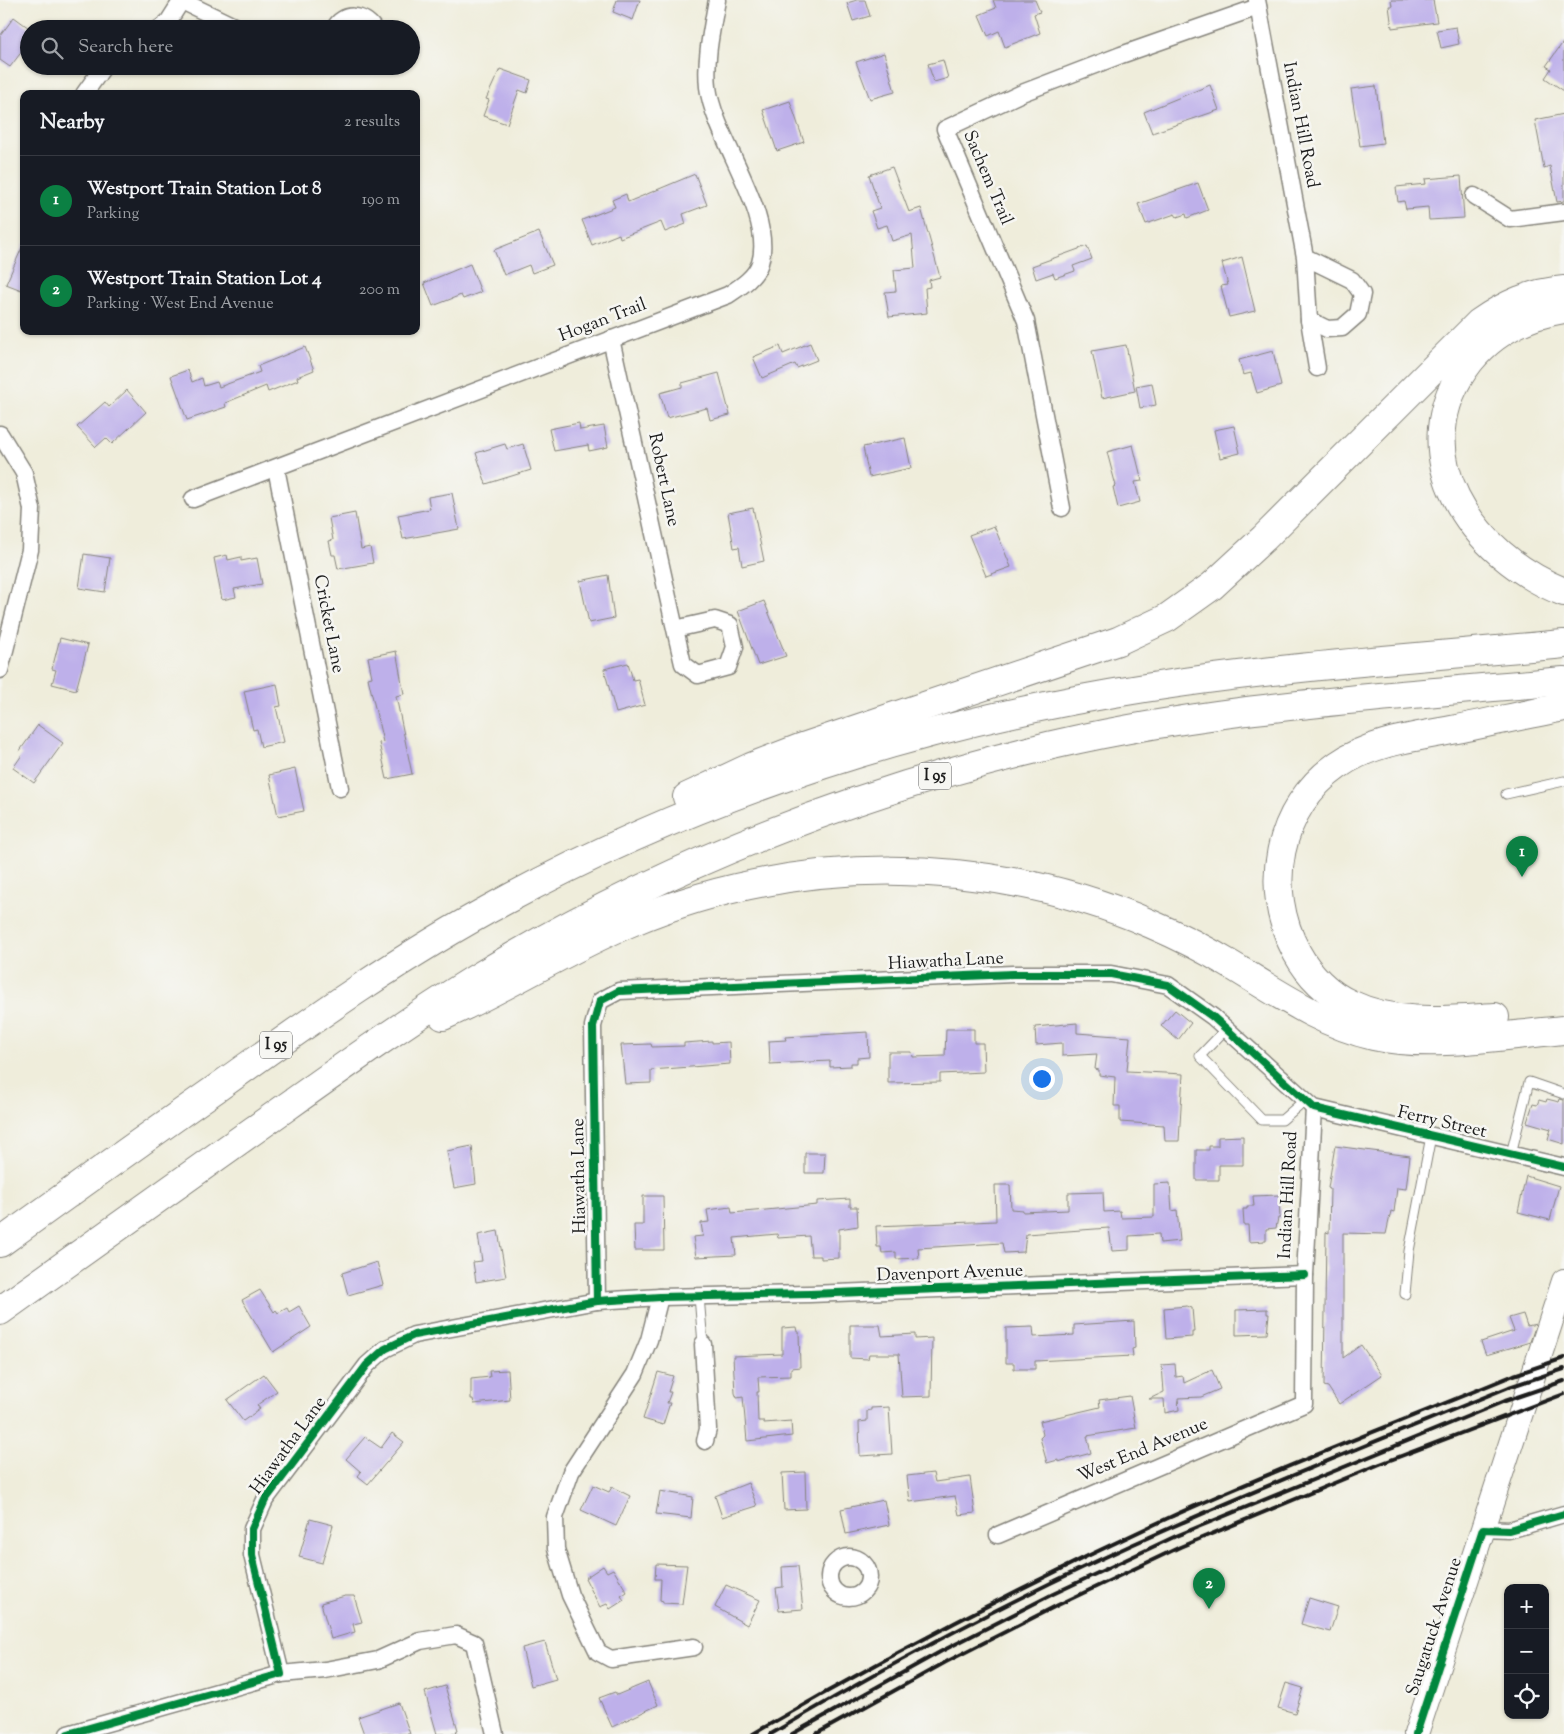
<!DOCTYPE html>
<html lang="en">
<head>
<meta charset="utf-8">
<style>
	:root { --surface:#171b24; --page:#20242c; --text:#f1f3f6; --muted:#9ea1a6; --line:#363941; --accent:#0b8043 }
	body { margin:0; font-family:"Sorts Mill Goudy",serif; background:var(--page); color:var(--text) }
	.controls { position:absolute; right:15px; bottom:15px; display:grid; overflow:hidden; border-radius:10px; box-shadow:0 1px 4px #0004 }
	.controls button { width:45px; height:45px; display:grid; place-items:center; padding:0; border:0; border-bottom:1px solid var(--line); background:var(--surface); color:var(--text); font:25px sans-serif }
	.you { position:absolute; left:1041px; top:1078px; width:18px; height:18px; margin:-12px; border:4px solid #fff; border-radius:50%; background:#1a73e8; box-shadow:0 0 0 8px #1a73e833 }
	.badge { display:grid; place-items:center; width:32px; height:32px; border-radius:50%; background:var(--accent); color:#fff; font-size:16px; font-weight:700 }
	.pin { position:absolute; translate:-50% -41px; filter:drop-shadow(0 1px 2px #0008) }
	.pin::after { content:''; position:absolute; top:26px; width:18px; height:15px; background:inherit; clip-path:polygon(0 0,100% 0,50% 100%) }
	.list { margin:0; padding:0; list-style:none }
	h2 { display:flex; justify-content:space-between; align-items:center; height:65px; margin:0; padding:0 20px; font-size:21px }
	h2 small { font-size:16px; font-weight:400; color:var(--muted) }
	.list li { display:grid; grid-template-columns:32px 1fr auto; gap:15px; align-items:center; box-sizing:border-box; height:90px; padding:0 20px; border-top:1px solid var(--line) }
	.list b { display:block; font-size:19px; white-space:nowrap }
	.list p { margin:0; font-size:16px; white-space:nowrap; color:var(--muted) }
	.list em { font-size:16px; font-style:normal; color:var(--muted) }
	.icon { flex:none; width:28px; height:28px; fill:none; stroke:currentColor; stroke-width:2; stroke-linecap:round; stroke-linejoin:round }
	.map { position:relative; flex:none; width:1564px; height:1734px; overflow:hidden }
	.search { position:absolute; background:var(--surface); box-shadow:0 1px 4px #0004; left:20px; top:20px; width:400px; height:55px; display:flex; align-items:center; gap:12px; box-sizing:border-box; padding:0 18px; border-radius:28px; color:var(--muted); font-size:19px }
	.panel { position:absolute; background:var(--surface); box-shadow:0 1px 4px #0004; left:20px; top:90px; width:400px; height:245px; border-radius:10px }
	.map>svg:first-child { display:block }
	.building { fill:#beb0ea }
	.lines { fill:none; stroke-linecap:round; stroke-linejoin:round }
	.lane-casing { stroke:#86847c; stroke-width:11 }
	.street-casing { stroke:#86847c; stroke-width:19 }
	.secondary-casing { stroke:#86847c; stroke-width:26 }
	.highway-casing { stroke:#86847c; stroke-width:30 }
	.lane { stroke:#fff; stroke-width:9 }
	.street { stroke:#fff; stroke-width:16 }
	.secondary { stroke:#fff; stroke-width:24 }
	.highway { stroke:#fff; stroke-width:28 }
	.rail { stroke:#1c1c1c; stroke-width:4 }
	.cycleway-casing { stroke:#f6f6f2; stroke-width:11 }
	.cycleway { stroke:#00873e; stroke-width:8 }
	.labels { text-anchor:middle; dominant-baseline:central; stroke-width:5; stroke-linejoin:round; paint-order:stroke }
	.shield { fill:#f6f6f2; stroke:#5d5d5c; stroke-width:1 }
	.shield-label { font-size:16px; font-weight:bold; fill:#1c1c1c }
	.street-label { font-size:18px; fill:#1c1c1c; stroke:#f6f6f2 }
</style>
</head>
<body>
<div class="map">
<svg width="1564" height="1734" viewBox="0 0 1564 1734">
	<rect width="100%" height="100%" fill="#f6f6f2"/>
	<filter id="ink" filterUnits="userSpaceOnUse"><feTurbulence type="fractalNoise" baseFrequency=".02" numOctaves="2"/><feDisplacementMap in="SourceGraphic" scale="10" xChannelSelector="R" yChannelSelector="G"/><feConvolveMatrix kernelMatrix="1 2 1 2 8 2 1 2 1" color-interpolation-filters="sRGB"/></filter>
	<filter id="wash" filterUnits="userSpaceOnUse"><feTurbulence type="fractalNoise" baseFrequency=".0096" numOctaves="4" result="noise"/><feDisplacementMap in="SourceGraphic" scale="20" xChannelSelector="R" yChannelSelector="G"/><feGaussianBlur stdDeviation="1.12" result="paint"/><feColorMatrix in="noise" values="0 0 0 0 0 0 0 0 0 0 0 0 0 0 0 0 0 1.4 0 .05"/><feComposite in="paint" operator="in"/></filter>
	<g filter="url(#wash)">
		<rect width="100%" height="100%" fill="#efeddb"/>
		<g id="blocks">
			<!-- building -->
			<g class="building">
				<polygon points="617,0 640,0 633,20 613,12"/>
				<polygon points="857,0 865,0 870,16 853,21 847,3"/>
				<polygon points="993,0 1035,0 1040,12 1034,14 1040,33 1005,47 999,31 988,36 979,15 996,8"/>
				<polygon points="1391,0 1433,0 1437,22 1392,28 1389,6 1392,6"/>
				<polygon points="14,17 29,28 29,42 10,67 0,60 0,36"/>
				<polygon points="1456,27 1459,44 1441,48 1437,30"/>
				<polygon points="1564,41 1564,91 1545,78 1551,69 1546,66"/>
				<polygon points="884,53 895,92 870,99 856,62"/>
				<polygon points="943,60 948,78 934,82 928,64"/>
				<polygon points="500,69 531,80 527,93 519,90 507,124 483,116 489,100 486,99"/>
				<polygon points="1210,85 1219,110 1152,133 1144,112"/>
				<polygon points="1376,86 1383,143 1360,146 1351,89"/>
				<polygon points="790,101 804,142 777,151 763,110"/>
				<polygon points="1564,114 1564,201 1557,202 1550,166 1544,168 1535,120"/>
				<polygon points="892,167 909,212 921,208 940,277 929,280 930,287 925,288 927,313 889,317 885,292 896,291 894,270 915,268 912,235 892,241 887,225 877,228 871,211 880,208 869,175"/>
				<polygon points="695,174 707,205 683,214 686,224 665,232 661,222 620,238 619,234 592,245 582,220 615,207 612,200 626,194 628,202"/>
				<polygon points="1461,176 1464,218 1429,220 1428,207 1406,209 1404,201 1398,202 1396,187 1426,184 1425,179"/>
				<polygon points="1198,183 1208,210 1187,218 1186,214 1177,217 1175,214 1146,224 1138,204"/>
				<polygon points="539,232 553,265 532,273 529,265 504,275 494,250"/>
				<polygon points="24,243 24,291 6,284"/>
				<polygon points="1087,246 1092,259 1073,266 1075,271 1055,278 1053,273 1036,279 1032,266"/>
				<polygon points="1242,257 1255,311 1229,317 1221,286 1228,285 1222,263"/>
				<polygon points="470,264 481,292 463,299 461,295 433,306 424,283"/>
				<polygon points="810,343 817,360 797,368 795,364 762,378 753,357 780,346 783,354"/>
				<polygon points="1126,345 1135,391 1102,398 1092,351"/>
				<polygon points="305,347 314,370 297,377 298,380 268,392 266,386 225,403 226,407 187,420 171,376 188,370 192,382 202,378 204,386 217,382 219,387 260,372 258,366"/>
				<polygon points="1273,351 1281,386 1257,393 1251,373 1243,375 1239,360"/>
				<polygon points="719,373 730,415 710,420 707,408 667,418 660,393 682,387 682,383"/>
				<polygon points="1152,383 1156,405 1140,408 1136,386"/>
				<polygon points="127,390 146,412 112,444 106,438 96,447 77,427 105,402 109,407"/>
				<polygon points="579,423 580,430 604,426 608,447 589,451 588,445 554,451 549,429"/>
				<polygon points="1234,426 1240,453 1220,458 1214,430"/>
				<polygon points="905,438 911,468 869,477 863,447"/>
				<polygon points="505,444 507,449 523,444 531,470 486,484 476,453"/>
				<polygon points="1133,445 1142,481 1135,482 1140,502 1118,508 1113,487 1116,486 1107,452"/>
				<polygon points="452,493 459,529 403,539 398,515 430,509 428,497"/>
				<polygon points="753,508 764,561 742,566 739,547 734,548 728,513"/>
				<polygon points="355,513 361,549 370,547 373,563 338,569 335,555 332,555 329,541 333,540 329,518"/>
				<polygon points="994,526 1011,567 986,576 969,535"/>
				<polygon points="84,554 110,558 105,592 79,588"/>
				<polygon points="227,555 228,560 241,557 241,561 257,558 262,584 234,589 236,597 222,600 214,558"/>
				<polygon points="608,575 614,618 589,623 580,581"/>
				<polygon points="764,601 786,656 758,665 738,611"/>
				<polygon points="60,638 88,645 76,690 52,684 56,670 52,669"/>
				<polygon points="396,651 404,694 396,696 412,774 387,779 379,743 383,742 368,678 372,677 368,657"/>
				<polygon points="628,663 633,680 638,679 645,705 616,713 604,669"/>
				<polygon points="277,684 281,706 276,707 284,742 261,747 257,729 253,730 244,691"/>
				<polygon points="38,725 63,743 34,783 13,768 22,755 19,752"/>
				<polygon points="295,769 304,811 278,816 269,775"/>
				<polygon points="1175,1010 1191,1023 1178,1040 1161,1026"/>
				<polygon points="1077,1023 1077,1033 1130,1037 1127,1071 1183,1074 1179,1141 1165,1141 1164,1125 1120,1122 1120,1106 1114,1106 1115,1077 1099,1075 1099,1070 1095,1069 1097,1054 1062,1056 1062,1043 1036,1045 1035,1027"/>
				<polygon points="946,1029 974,1029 974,1043 983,1043 984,1072 940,1074 940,1082 888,1083 888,1052 912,1052 913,1057 945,1056"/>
				<polygon points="868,1032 869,1057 857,1058 857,1063 851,1063 851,1066 830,1067 830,1061 770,1064 769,1041 786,1040 785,1037"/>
				<polygon points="712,1041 712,1043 729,1042 730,1064 651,1070 651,1083 625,1084 621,1045 651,1044 652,1047 684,1046 684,1043"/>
				<polygon points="1547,1099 1559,1102 1560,1099 1564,1100 1564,1144 1548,1139 1551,1129 1527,1122 1533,1104 1537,1105 1539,1100 1546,1102"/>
				<polygon points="1243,1136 1243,1165 1219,1165 1219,1180 1196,1180 1196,1150 1209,1150 1209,1146 1218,1146 1218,1137"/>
				<polygon points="472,1146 476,1184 454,1188 447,1151"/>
				<polygon points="1335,1146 1410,1156 1406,1189 1397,1188 1394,1212 1391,1211 1386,1234 1343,1233 1343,1358 1361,1345 1382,1375 1339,1404 1328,1387 1324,1386 1326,1232 1329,1233 1330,1189 1328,1188"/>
				<polygon points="805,1153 825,1153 824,1173 805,1173"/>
				<polygon points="1526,1176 1559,1186 1550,1220 1518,1212"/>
				<polygon points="1170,1183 1172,1211 1177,1210 1180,1241 1160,1243 1159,1234 1129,1236 1129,1250 1112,1251 1109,1228 1026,1234 1024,1252 1004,1253 1002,1243 918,1248 919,1258 896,1259 896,1252 882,1253 881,1247 877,1247 876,1226 996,1221 995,1185 1010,1185 1011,1209 1023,1210 1023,1212 1068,1210 1068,1193 1103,1192 1104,1212 1120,1211 1121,1218 1154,1217 1154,1184"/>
				<polygon points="1279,1195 1280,1218 1278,1218 1276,1228 1266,1229 1266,1241 1249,1242 1248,1225 1244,1225 1243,1209 1247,1209 1247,1206 1254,1206 1253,1196"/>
				<polygon points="643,1196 663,1196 664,1250 635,1250 634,1225 643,1225"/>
				<polygon points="850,1199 850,1207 857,1207 858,1226 839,1229 839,1258 821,1259 821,1256 811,1256 809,1236 778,1238 777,1234 734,1238 736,1255 696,1257 693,1237 703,1236 701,1223 709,1222 707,1210 731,1207 732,1213 766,1210 817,1205 817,1201"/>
				<polygon points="498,1231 506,1277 476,1282 473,1262 482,1261 478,1235"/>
				<polygon points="377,1262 383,1285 348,1295 342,1273"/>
				<polygon points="260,1290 274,1312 276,1310 278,1313 287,1308 289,1312 299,1306 311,1327 273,1352 242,1300"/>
				<polygon points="1187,1306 1192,1308 1194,1332 1192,1332 1192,1337 1166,1339 1164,1308"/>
				<polygon points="1267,1309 1267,1314 1269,1314 1267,1334 1236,1335 1236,1310"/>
				<polygon points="1523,1314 1527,1326 1536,1324 1530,1342 1486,1355 1481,1342 1514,1331 1509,1318"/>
				<polygon points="1134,1321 1135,1348 1132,1349 1133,1356 1035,1361 1035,1369 1014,1369 1014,1363 1006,1363 1006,1328 1033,1327 1034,1337 1074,1335 1074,1325"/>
				<polygon points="850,1325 880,1325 882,1336 915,1334 915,1339 932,1338 931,1396 902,1397 899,1354 869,1354 868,1359 850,1358"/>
				<polygon points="796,1327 797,1332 799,1332 800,1367 791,1368 791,1376 758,1377 759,1392 757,1392 758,1421 764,1421 764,1423 791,1421 792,1436 747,1441 743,1397 737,1398 735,1393 733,1356 782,1354 782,1328"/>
				<polygon points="1175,1364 1176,1377 1183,1376 1184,1383 1212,1370 1220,1389 1201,1397 1178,1398 1179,1410 1165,1413 1164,1399 1149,1399 1164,1392 1162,1365"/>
				<polygon points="508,1370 510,1400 474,1404 473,1399 471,1399 471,1379 490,1377 489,1371"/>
				<polygon points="658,1372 673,1376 668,1392 671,1392 667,1403 670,1403 663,1425 643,1419"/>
				<polygon points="264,1374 277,1391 257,1405 260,1409 243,1421 227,1400"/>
				<polygon points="1130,1396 1136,1428 1087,1436 1091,1453 1058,1462 1058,1460 1047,1463 1040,1438 1043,1435 1040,1421 1100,1407 1099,1400"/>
				<polygon points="889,1407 892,1454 860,1456 859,1422 867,1421 867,1411 871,1410 871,1408"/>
				<polygon points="392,1433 404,1442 368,1484 358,1476 361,1472 346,1459 365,1437 381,1448"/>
				<polygon points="805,1472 806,1509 784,1510 782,1473"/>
				<polygon points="933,1473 935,1482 970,1477 975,1513 959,1515 955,1496 910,1502 907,1476"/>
				<polygon points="748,1483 757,1506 722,1517 715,1496"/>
				<polygon points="593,1485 609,1492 612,1487 630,1496 616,1526 581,1510"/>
				<polygon points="660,1491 693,1497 691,1518 656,1514"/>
				<polygon points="884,1500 889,1525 846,1534 841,1509"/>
				<polygon points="310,1519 333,1525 322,1563 299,1557"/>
				<polygon points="656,1564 687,1565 682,1604 663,1603 663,1601 660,1600 661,1579 655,1579"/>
				<polygon points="603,1566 607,1572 613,1569 627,1592 621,1596 624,1600 610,1609 607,1604 600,1607 585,1578"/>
				<polygon points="798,1566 803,1609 779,1611 776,1588 783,1587 782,1567"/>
				<polygon points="726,1585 760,1600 747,1625 715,1607"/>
				<polygon points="345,1596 354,1596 362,1622 353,1624 355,1632 331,1639 321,1603"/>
				<polygon points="1309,1598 1338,1607 1330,1632 1301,1624"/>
				<polygon points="545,1642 556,1679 531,1686 522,1648"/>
				<polygon points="648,1682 658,1705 612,1727 599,1698 615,1692 617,1695"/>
				<polygon points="1286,1683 1303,1688 1295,1713 1278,1708"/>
				<polygon points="445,1686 458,1730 456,1731 457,1734 437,1734 425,1692"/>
				<polygon points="399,1703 410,1734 364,1734 358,1717"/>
			</g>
		</g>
	</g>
	<g filter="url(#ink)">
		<use href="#blocks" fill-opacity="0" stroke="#86847c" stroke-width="1"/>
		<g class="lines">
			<defs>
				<g id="lane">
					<polyline points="1506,794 1564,781"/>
					<polyline points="1226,1029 1200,1056 1262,1120 1282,1120 1305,1100"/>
					<polyline points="1511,1154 1529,1082 1564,1094"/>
					<polyline points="1405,1294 1409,1251 1431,1136"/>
					<polyline points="699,1296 703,1344"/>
				</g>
				<g id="street">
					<polyline points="1257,0 1305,257 1309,320 1327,329 1342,328 1358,314 1362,294 1352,280 1305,257"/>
					<polyline points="182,1 240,29"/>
					<polyline points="159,29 168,22 182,0"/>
					<path d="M334 29C343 11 364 14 374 29"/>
					<polyline points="84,94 104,66"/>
					<polyline points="1474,196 1510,219 1564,212"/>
					<polyline points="1309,320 1317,368"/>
					<polyline points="611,339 675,629 683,664 698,675 728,667 735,647 730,625 715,620 675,629"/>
					<polyline points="0,434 24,473 32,509 30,550 0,670"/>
					<polyline points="276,468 340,788"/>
					<path d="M193 499 728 295C740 287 755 278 760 263 775 214 714 138 708 87 705 58 712 28 717 0"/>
					<polyline points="1062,508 1026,321 945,129 1022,93 1121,55 1258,7"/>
					<polyline points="660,1297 649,1340 635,1374 571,1472 555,1517 556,1549 570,1595 598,1652 611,1659 694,1647"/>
					<polyline points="597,1301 593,1026 600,1001 619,991 1013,974 1111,974 1168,985 1213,1017 1314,1108 1564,1167"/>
					<polyline points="703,1344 708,1429 705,1441"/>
					<polyline points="1483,1529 1509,1530 1564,1514"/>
					<polyline points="998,1535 1304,1404 1305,1275 1314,1108"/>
					<circle cx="849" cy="1577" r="20"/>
					<polyline points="281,1674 325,1670 378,1660 420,1641 456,1635 474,1643 495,1734"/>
					<polyline points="68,1734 281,1674 252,1555 252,1529 265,1500 367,1365 385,1349 414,1335 597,1301 660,1297 810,1294 1305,1275"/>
				</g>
				<polyline id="secondary" points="1416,1734 1564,1281"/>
				<g id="highway">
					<path d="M1564 309C1527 315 1494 331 1470 361 1399 452 1472 556 1564 592"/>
					<path d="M687 797 751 767 800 748 1118 641 1167 618 1212 586 1264 538 1479 323C1506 304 1531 293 1564 290"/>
					<path d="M443 1016C506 988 565 950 629 923 795 853 986 853 1151 924 1179 936 1205 949 1231 965 1276 992 1321 1024 1374 1036 1433 1049 1504 1035 1564 1030"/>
					<path d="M1495 1017C1447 1020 1396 1026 1350 1004 1328 994 1309 975 1297 953 1262 888 1277 808 1338 765 1372 741 1417 737 1457 729 1492 722 1528 714 1564 707"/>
					<path d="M0 1243C72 1191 144 1139 217 1088 310 1021 403 955 504 901 704 793 922 723 1145 688 1284 666 1424 657 1564 644"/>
					<path d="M0 1311C84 1251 169 1191 254 1130 326 1079 399 1026 475 979 646 875 831 800 1024 752 1200 707 1384 697 1564 681"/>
				</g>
			</defs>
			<!-- lane casing -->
			<use href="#lane" class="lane-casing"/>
			<!-- street casing -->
			<use href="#street" class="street-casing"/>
			<!-- secondary casing -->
			<use href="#secondary" class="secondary-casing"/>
			<!-- highway casing -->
			<use href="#highway" class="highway-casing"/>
			<!-- lane -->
			<use href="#lane" class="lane"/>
			<!-- street -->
			<use href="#street" class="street"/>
			<!-- secondary -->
			<use href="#secondary" class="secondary"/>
			<!-- highway -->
			<use href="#highway" class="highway"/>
			<!-- rail -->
			<g class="rail">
				<path d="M753 1734C887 1656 1025 1584 1166 1519 1280 1467 1398 1423 1514 1375L1564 1358"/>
				<path d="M771 1734C900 1658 1034 1587 1172 1527 1283 1478 1397 1433 1509 1387L1564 1369"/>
				<polyline points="792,1734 940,1652 1053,1594 1176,1536 1505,1401 1564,1381"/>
				<polyline points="816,1734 946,1662 1058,1605 1180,1547 1380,1464 1564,1394"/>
			</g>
			<defs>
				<g id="cycleway">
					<polyline points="597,1301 593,1026 600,1001 619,991 1013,974 1111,974 1168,985 1213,1017 1314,1108 1564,1167"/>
					<polyline points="68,1734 281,1674 252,1555 252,1529 265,1500 367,1365 385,1349 414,1335 597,1301 660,1297 810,1294 1305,1275"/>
					<polyline points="1416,1734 1483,1529 1509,1530 1564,1514"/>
				</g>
			</defs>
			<!-- cycleway casing -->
			<use href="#cycleway" class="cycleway-casing"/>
			<!-- cycleway -->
			<use href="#cycleway" class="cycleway"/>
		</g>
	</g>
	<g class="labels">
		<!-- shield labels -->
		<g class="shield">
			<rect x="919" y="762.5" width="32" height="27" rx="4"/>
			<rect x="260" y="1031.5" width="32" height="27" rx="4"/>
		</g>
		<g class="shield-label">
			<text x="935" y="776">I 95</text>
			<text x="276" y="1045">I 95</text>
		</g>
		<!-- street labels -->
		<g class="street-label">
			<text transform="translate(1300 125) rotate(79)">Indian Hill Road</text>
			<text transform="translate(987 178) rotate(67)">Sachem Trail</text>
			<text transform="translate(603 321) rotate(-21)">Hogan Trail</text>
			<text transform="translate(663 480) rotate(78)">Robert Lane</text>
			<text transform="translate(328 624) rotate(79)">Cricket Lane</text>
			<text transform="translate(946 962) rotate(-3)">Hiawatha Lane</text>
			<text transform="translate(1442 1123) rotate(13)">Ferry Street</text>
			<text transform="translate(580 1176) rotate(-91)">Hiawatha Lane</text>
			<text transform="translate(1289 1195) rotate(-87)">Indian Hill Road</text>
			<text transform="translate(950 1274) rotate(-2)">Davenport Avenue</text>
			<text transform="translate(289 1446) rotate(-54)">Hiawatha Lane</text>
			<text transform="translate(1143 1451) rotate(-23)">West End Avenue</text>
			<text transform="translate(1435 1627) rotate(-72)">Saugatuck Avenue</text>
		</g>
	</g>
</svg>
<div class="controls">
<button>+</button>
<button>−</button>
<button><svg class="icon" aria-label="locate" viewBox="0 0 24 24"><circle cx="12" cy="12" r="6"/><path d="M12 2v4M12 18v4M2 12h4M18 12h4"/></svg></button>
</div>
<div class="you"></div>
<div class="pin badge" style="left:1522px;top:877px">1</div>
<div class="pin badge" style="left:1209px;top:1609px">2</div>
<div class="search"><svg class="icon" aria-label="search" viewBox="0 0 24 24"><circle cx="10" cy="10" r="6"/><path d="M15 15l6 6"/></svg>Search here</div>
<section class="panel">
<h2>Nearby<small>2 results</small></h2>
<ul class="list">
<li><span class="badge">1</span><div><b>Westport Train Station Lot 8</b><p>Parking</p></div><em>190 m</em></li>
<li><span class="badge">2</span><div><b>Westport Train Station Lot 4</b><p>Parking · West End Avenue</p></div><em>200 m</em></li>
</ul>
</section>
</div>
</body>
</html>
